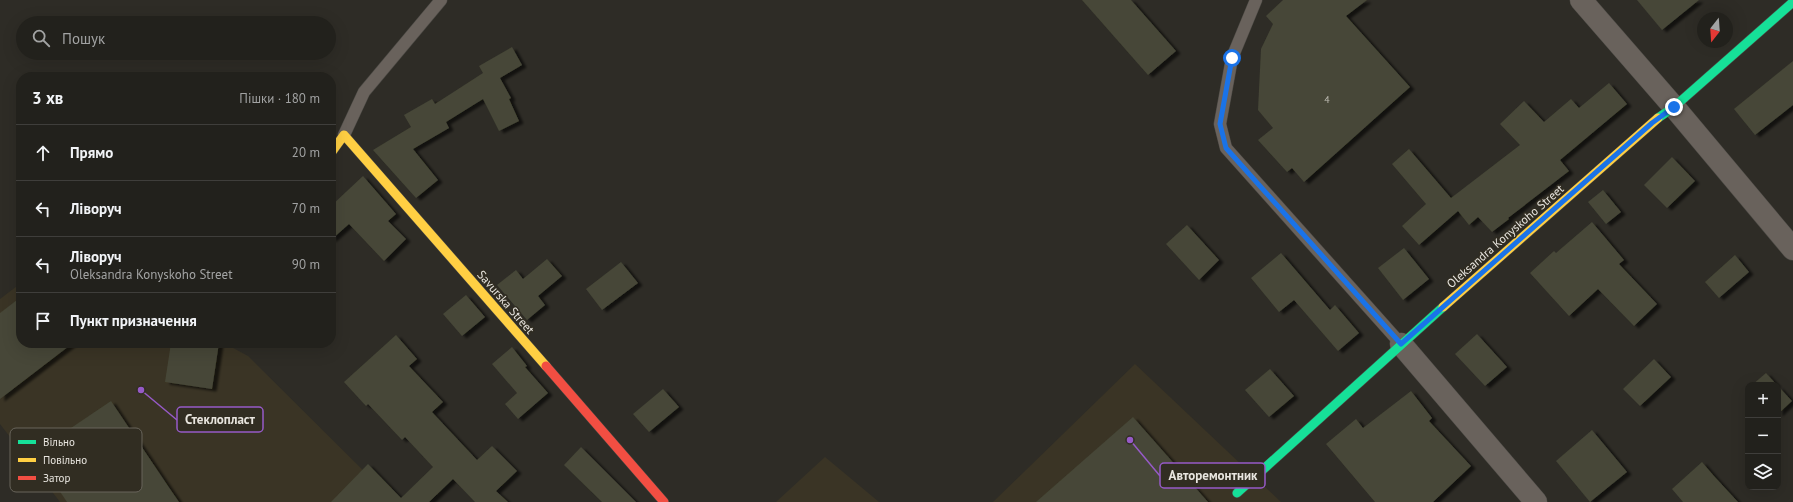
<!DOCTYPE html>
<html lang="uk">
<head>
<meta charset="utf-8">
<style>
	:root { --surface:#22211c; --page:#2e2e29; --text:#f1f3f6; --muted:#a2a3a3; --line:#3f3e3b }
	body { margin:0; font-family:"PT Sans",sans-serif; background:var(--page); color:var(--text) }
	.controls { position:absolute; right:12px; bottom:12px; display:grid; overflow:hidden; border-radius:8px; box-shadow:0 4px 16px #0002 }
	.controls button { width:36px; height:36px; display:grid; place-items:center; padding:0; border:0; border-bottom:1px solid var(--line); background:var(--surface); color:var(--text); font:20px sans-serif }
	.compass { position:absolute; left:1697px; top:12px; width:36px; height:36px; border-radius:50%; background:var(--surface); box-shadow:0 4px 16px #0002; rotate:197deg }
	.stop { position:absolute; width:12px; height:12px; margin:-9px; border:3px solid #1a73e8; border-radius:50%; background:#fff }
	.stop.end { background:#1a73e8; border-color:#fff; box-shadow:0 1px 4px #0008 }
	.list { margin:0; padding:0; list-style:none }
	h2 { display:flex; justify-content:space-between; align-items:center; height:52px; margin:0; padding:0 16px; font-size:17px }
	h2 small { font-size:13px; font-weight:400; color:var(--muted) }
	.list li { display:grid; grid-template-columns:26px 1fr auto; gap:12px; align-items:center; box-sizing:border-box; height:56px; padding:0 16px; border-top:1px solid var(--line) }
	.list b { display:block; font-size:15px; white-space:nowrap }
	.list p { margin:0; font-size:13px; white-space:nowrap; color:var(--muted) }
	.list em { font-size:13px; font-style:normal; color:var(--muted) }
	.icon { flex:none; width:22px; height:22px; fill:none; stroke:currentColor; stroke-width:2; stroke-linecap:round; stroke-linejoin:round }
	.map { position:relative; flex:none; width:1793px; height:502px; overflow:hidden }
	.search { position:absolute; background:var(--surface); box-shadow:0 4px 16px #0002; left:16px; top:16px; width:320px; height:44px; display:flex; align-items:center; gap:10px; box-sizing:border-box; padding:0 14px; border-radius:22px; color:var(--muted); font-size:15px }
	.panel { position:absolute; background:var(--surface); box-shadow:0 4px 16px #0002; left:16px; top:72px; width:320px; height:276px; border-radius:16px }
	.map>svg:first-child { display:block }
	.built { fill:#3a3425 }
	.building { fill:#464737; filter:url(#shadow) }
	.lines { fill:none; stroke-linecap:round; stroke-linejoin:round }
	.lane-casing { stroke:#4b4944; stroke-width:13 }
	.street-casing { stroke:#4b4944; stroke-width:23 }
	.fast-casing { stroke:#4b4944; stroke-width:10 }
	.slow-casing { stroke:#4b4944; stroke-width:10 }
	.jam-casing { stroke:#4b4944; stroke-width:10 }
	.lane { stroke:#69625c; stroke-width:12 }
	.street { stroke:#69625c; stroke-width:22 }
	.fast { stroke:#16e098; stroke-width:9 }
	.slow { stroke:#ffcf43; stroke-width:9 }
	.jam { stroke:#f24e42; stroke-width:9 }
	.route { stroke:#1a73e8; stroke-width:5 }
	.labels { text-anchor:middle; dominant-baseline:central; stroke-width:3; stroke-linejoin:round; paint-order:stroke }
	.number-label { font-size:10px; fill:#c0beb5 }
	.street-label { font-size:12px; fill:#e8e5df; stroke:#312d22 }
	.key { fill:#312d22; stroke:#68645b; stroke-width:1 }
	.key-label { font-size:11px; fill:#e8e5df }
	.leader { fill:none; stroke:#965ac7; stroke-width:1.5 }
	.callout-dot { fill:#965ac7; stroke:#312d22; stroke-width:1.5 }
	.callout { fill:#312d22; stroke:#965ac7; stroke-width:1.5 }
	.callout-label { font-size:13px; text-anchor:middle; font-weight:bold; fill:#e8e5df }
</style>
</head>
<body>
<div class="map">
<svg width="1793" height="502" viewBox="0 0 1793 502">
	<defs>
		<filter id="shadow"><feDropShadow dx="4.5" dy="2.5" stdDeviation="1" flood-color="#0009"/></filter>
	</defs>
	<rect width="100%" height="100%" fill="#2e2c26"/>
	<!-- built -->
	<g class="built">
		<polygon points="21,283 21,343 224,343 248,356 395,502 60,502 0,424 0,299"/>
		<polygon points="1135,364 1281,502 993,502"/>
		<polygon points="825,457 879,502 776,502"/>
	</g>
	<!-- building -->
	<g class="building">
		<polygon points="1082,0 1131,0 1176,51 1148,75"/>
		<polygon points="1283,0 1367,0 1346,16 1410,87 1304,182 1292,168 1287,172 1258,140 1273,128 1258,110 1261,49 1273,24 1266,16"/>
		<polygon points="1637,0 1699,0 1662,30"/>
		<polygon points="512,47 522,65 500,78 511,98 509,99 519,121 499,131 483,99 446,122 449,128 413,149 438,180 416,198 373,150 411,127 404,115 432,99 435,104 483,73 479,66"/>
		<polygon points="1793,61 1793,105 1755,135 1734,109"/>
		<polygon points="1609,83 1627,104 1560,160 1569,171 1508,218 1509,219 1492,232 1478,217 1469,225 1458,211 1419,245 1402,226 1426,204 1392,164 1409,149 1451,198 1520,145 1500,124 1524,101 1544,122 1571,99 1579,108"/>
		<polygon points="1672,157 1695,181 1667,208 1644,185"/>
		<polygon points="363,176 396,214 388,221 406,239 384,261 349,224 331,240 331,206"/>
		<polygon points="1603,190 1621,212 1606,224 1588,202"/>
		<polygon points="1592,222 1624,260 1619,264 1657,304 1634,326 1598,289 1569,316 1530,273 1554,251 1556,253"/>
		<polygon points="1187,225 1219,260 1199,280 1166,244"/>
		<polygon points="1404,248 1429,279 1403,300 1378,268"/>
		<polygon points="1281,253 1330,310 1335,305 1359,333 1338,351 1294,300 1279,312 1251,278"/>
		<polygon points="1735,255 1749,272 1719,298 1705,282"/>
		<polygon points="547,259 562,276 538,296 545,305 527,320 497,285 516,270 523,279"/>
		<polygon points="621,262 638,283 602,310 586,289"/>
		<polygon points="466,295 485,317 462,336 443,314"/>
		<polygon points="21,297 21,343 73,343 0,399 0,313"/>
		<polygon points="1477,334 1507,367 1485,386 1455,354"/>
		<polygon points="396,335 417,359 409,366 443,402 432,412 477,460 492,446 517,471 496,491 508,502 475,502 453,479 429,502 331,502 368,464 401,498 433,467 405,437 402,440 368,404 366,406 344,382"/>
		<polygon points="171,343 219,343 212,389 165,382"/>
		<polygon points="512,347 527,366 525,367 548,393 518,419 505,404 517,393 492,364"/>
		<polygon points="1654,359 1671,377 1640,406 1623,389"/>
		<polygon points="1270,369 1294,396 1269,417 1245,390"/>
		<polygon points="1766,373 1777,385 1752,385"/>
		<polygon points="1778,386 1792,401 1778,414"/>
		<polygon points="663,389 679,407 649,432 633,414"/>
		<polygon points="1411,391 1432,418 1429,421 1471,466 1433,502 1375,502 1326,444 1356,419 1363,428"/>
		<polygon points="111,401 168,486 179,502 67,502 34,453"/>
		<polygon points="1133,417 1208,502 1036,502"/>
		<polygon points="1592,430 1627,472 1590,502 1556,461"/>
		<polygon points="581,447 636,502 602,502 564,465"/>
		<polygon points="1702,462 1714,476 1738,502 1683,502 1672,489"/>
	</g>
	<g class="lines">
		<defs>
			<g id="lane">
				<polyline points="1256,0 1232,58 1220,124 1226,148 1401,344"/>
				<polyline points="344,135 364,92 441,0"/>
			</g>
			<g id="street">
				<polyline points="1581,0 1674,107 1793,249"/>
				<polyline points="1401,344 1536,502"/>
			</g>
			<g id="fast">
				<polyline points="1658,118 1674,107 1793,2"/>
				<polyline points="1237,493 1443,307"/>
			</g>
			<g id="slow">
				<polyline points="331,153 344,135 546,366"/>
				<polyline points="1443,307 1658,118"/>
			</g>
			<polyline id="jam" points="546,366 664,502"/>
		</defs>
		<!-- lane casing -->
		<use href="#lane" class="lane-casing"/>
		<!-- street casing -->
		<use href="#street" class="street-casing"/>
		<!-- fast casing -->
		<use href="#fast" class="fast-casing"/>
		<!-- slow casing -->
		<use href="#slow" class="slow-casing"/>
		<!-- jam casing -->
		<use href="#jam" class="jam-casing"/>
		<!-- lane -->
		<use href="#lane" class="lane"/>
		<!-- street -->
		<use href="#street" class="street"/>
		<!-- fast -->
		<use href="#fast" class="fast"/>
		<!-- slow -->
		<use href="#slow" class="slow"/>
		<!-- jam -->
		<use href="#jam" class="jam"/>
	</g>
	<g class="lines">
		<!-- route -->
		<polyline class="route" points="1232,58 1220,124 1226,148 1401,344 1652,123 1674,107"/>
	</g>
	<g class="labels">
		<!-- number labels -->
		<g class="number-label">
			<text x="1327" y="99">4</text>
		</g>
		<!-- street labels -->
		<g class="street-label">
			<text transform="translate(1505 236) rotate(-41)">Oleksandra Konyskoho Street</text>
			<text transform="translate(506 302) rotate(49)">Savurska Street</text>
		</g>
	</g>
	<!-- legend -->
	<rect x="10" y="428" width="132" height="64" rx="6" class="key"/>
	<rect x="18" y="440" width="18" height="4" fill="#16e098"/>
	<rect x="18" y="458" width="18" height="4" fill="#ffcf43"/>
	<rect x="18" y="476" width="18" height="4" fill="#f24e42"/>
	<g class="key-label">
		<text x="43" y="446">Вільно</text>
		<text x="43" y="464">Повільно</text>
		<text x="43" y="482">Затор</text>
	</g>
	<!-- callouts -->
	<path class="leader" d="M141 390L177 420M1130 440L1160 476"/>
	<g class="callout-dot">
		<circle cx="141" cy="390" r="4"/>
		<circle cx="1130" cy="440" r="4"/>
	</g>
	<g class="callout">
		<rect x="177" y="407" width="86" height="25" rx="4"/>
		<rect x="1160" y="463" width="105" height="25" rx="4"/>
	</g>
	<g class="callout-label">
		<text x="220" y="424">Стеклопласт</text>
		<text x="1213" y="480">Авторемонтник</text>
	</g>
</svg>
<div class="controls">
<button>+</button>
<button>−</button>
<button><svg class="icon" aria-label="layers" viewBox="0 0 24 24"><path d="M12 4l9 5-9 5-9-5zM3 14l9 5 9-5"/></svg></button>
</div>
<svg class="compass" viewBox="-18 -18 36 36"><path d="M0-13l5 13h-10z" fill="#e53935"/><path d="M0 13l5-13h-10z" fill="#a2a3a3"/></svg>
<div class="stop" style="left:1232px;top:58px"></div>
<div class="stop end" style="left:1674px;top:107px"></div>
<div class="search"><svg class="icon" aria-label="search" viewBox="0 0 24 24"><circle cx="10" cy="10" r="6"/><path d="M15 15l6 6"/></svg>Пошук</div>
<section class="panel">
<h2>3 хв<small>Пішки · 180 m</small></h2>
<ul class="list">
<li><svg class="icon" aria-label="ahead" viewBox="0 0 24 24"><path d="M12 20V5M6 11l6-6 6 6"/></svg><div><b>Прямо</b></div><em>20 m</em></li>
<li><svg class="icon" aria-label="left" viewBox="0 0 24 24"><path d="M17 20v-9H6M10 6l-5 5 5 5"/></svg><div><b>Ліворуч</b></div><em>70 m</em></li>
<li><svg class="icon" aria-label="left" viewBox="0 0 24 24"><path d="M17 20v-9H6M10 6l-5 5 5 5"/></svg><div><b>Ліворуч</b><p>Oleksandra Konyskoho Street</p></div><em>90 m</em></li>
<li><svg class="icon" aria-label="arrive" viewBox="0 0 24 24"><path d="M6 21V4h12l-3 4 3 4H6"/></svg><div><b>Пункт призначення</b></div></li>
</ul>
</section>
</div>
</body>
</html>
